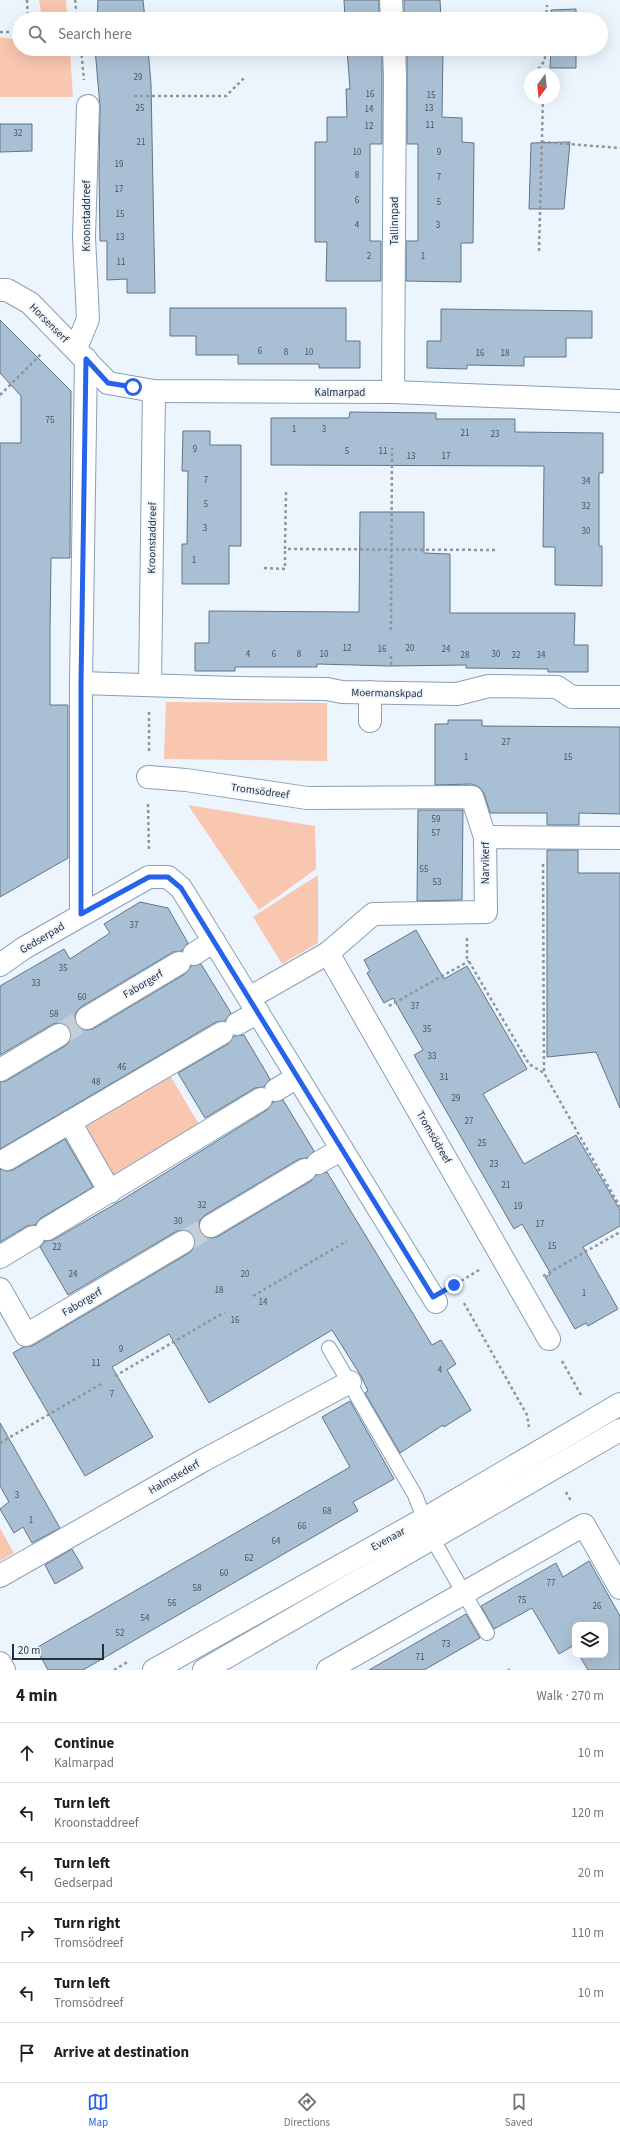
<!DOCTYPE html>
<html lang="en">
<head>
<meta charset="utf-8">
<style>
	:root { --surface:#fff; --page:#f2f2f2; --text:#202124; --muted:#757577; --line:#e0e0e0; --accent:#2563eb }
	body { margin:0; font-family:"Source Sans 3",sans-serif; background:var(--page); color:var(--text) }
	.controls { position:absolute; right:12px; bottom:12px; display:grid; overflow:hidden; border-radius:8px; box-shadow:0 4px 16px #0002 }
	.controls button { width:36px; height:36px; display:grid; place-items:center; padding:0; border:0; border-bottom:1px solid var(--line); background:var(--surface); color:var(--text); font:20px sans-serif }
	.compass { position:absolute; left:524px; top:68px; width:36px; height:36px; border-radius:50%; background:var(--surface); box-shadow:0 4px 16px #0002; rotate:195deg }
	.scale { position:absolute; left:12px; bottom:10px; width:92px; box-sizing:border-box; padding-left:4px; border:2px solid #283139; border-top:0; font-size:11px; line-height:14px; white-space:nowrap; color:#283139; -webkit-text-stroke:3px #ecf5fe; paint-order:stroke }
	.stop { position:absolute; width:12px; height:12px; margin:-9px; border:3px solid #2563eb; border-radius:50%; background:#fff }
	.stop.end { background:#2563eb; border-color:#fff; box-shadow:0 1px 4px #0008 }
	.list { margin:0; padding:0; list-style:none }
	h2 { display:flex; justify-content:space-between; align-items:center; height:52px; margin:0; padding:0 16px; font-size:17px }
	h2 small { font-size:13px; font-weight:400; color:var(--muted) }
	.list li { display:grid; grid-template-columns:26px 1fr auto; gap:12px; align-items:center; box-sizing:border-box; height:60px; padding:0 16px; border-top:1px solid var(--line) }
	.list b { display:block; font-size:15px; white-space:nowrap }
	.list p { margin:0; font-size:13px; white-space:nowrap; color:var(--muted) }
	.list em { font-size:13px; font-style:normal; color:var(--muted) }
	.icon { flex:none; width:22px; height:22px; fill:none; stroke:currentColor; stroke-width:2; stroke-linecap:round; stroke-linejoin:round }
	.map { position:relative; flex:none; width:620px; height:1670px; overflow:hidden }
	.search { position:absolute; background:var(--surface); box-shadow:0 4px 16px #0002; left:12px; right:12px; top:12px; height:44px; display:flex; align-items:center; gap:10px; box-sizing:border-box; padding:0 14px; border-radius:22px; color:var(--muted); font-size:15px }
	.sheet { height:412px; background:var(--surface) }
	nav { display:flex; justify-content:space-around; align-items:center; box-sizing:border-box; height:56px; border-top:1px solid var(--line); background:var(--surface); font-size:11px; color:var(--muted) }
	nav a { display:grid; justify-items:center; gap:2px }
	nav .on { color:var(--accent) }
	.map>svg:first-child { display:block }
	.green { fill:#f9c6af }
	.building { fill:#a9c0d4; stroke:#607587 }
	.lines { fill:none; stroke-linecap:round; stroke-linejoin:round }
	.street-tunnel { stroke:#c5ced7; stroke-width:22; stroke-dasharray:22 11; stroke-linecap:butt }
	.lane-casing { stroke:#899fb3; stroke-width:16 }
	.street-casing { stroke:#899fb3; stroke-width:24 }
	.secondary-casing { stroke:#899fb3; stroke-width:24 }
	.path { stroke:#8d969e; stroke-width:2.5; stroke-dasharray:3 3; stroke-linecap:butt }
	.lane { stroke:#fff; stroke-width:14 }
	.street { stroke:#fff; stroke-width:22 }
	.secondary { stroke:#fff; stroke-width:22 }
	.route { stroke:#2563eb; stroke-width:5 }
	.labels { text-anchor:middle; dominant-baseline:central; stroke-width:3.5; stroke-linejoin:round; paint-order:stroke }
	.number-label { font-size:9px; fill:#485560 }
	.street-label { font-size:11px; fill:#283139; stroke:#ecf5fe }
</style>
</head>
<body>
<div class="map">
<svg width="620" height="1670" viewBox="0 0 620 1670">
	<rect width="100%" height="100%" fill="#ecf5fe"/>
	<!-- green -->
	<g class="green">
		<polygon points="39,0 66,0 68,19 42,19"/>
		<path d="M0 37 19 40V49C37 49 52 52 70 52L73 97H0Z"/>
		<polygon points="166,702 327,703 327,761 164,759"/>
		<polygon points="188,805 315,826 316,869 259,910"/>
		<polygon points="318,875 318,943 282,964 253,917"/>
		<polygon points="168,1072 200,1126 111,1180 79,1124"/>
		<polygon points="0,1528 14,1553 0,1561"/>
	</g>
	<!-- building -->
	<g class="building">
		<polygon points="98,0 143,0 145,19 97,19"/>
		<polygon points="344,0 379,0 379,19 345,19"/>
		<polygon points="404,0 440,0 441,19 404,19"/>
		<polygon points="576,9 576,19 551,19 551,10"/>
		<polygon points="95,49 148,49 151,84 155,293 127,293 127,279 107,280 107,241 100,241 99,168 100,106"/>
		<polygon points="347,49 382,49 382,144 370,144 370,241 381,241 381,281 326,281 327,242 315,242 315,142 327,142 327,117 347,117 346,89 350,89"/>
		<polygon points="407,49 443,49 442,117 462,118 462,142 474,143 473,243 461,243 461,282 406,281 406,241 418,241 418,144 407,144"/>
		<polygon points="551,49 576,49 576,68 550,68"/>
		<polygon points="0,124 32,124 32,151 0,152"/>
		<polygon points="570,142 564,209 529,209 531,143"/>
		<polygon points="170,308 346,308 346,341 360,341 360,368 319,368 319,364 238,364 238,355 196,355 196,336 170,336"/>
		<polygon points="441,309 592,311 592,338 566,338 566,357 524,357 524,366 467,365 467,369 427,368 427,341 441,341"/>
		<polygon points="0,320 71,391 70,558 51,558 50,632 50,705 68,705 68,858 0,897 0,443 21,443 21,396 0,373"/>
		<polygon points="350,412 436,413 436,419 515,419 515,432 603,433 603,473 599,473 599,546 602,546 602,586 555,585 555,547 543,547 544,466 271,465 271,418 349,418"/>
		<polygon points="183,431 210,431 210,445 241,445 241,546 229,546 229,584 182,584 182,544 187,544 188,471 182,471"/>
		<polygon points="360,512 424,512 424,553 450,554 450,613 575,613 574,645 588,645 588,672 548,672 548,669 466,668 466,665 390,666 317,664 317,667 235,667 235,671 195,671 195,643 209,643 209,611 359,612"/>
		<polygon points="448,720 482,720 482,726 620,727 620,814 579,813 579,825 547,825 547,813 490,813 484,793 479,787 472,784 435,785 435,724 448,724"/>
		<polygon points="418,810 463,810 462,900 417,901"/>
		<polygon points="547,850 578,850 578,873 620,873 620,1108 596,1052 547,1057"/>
		<polygon points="140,902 168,908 188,943 182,951 173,952 81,1007 76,1012 75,1018 77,1025 87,1030 93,1029 185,974 191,966 201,964 231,1013 225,1021 216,1022 0,1149 0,1082 6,1081 65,1046 70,1041 71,1035 70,1029 65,1024 59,1023 53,1024 0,1055 0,986 64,949 70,959 110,933 104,924"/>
		<polygon points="416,930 444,979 467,966 527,1069 483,1094 524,1164 576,1135 620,1210 620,1226 583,1247 618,1309 588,1326 586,1323 575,1329 545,1277 551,1274 522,1224 514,1229 414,1055 423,1050 393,998 384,1003 367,973 370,971 364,960"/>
		<polygon points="244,1035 270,1079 264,1087 255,1088 205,1118 178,1073 228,1044 234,1036"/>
		<polygon points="283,1100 314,1151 307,1158 299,1159 205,1215 200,1220 199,1226 200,1233 211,1238 217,1237 311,1181 316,1175 327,1172 432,1345 441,1340 456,1364 447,1370 471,1410 444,1427 443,1425 400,1453 365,1393 368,1391 361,1376 332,1330 209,1403 169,1334 112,1367 153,1437 85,1476 13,1353 23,1347 32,1346 189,1253 194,1248 195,1241 194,1235 189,1231 177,1231 68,1295 40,1247 45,1241 53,1240 117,1203 267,1110 273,1102"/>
		<polygon points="65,1139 93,1187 41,1218 35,1225 27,1226 0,1242 0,1169 7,1171 13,1170"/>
		<polygon points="350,1401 394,1479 353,1502 358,1511 83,1670 48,1670 36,1648 350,1467 322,1417"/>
		<polygon points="0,1423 60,1528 32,1543 23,1527 14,1533 0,1509 9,1502 0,1486"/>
		<polygon points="72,1549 83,1568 55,1584 45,1565"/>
		<polygon points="589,1561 620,1616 620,1670 588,1670 579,1655 605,1655 605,1625 575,1625 575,1647 574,1645 559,1654 532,1608 494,1629 481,1606 556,1563 563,1577"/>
		<polygon points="466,1614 480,1638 424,1670 369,1670"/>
	</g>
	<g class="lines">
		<!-- street-tunnel -->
		<g class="street-tunnel">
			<polyline points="59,1035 87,1018"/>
			<polyline points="183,1242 211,1226"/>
		</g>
		<defs>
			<polyline id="lane" points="329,1348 415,1495 432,1538 487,1633"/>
			<g id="street">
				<polyline points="391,0 392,19"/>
				<polyline points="0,290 7,290 30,303 108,383 154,391 393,392 620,401"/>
				<polyline points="76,348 88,319 84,237 88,106"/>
				<polyline points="393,392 395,76 394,49"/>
				<polyline points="81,683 236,688 327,689 342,692 457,694 489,686 557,687 572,697 620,697"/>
				<polyline points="150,685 154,391"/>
				<polyline points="370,721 370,692"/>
				<polyline points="148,777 186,780 307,798 472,797 485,837"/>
				<polyline points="81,914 81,683 86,359"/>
				<polyline points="328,953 373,914 486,912 485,837 620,838"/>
				<polyline points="194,954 214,941"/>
				<polyline points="0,965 24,948 149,877 168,877 181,888 436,1302"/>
				<polyline points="249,998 328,953 549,1339"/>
				<polyline points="87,1018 179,963"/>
				<polyline points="237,1024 258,1012"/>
				<polyline points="0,1070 59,1035"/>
				<polyline points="276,1090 297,1077"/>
				<polyline points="70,1122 222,1033"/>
				<polyline points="7,1159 70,1122 110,1192"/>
				<polyline points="318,1163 342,1149"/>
				<polyline points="211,1226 305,1170"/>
				<polyline points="47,1229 261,1099"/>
				<polyline points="0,1257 33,1237"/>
				<polyline points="0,1289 26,1335 183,1242"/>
				<polyline points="0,1576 204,1460 350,1382"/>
				<polyline points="0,1663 4,1670"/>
				<polyline points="328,1670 584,1525 620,1588"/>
			</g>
			<g id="secondary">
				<polyline points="154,1670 424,1519 620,1404"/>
				<polyline points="204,1670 620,1430"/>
			</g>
		</defs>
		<!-- lane casing -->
		<use href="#lane" class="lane-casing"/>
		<!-- street casing -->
		<use href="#street" class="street-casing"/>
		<!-- secondary casing -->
		<use href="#secondary" class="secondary-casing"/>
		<!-- path -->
		<g class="path">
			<polyline points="27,0 28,19"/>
			<polyline points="75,0 77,19"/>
			<polyline points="546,19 547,5"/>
			<polyline points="0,32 19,32"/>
			<polyline points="81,49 84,80"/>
			<polyline points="535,74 545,60 545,49"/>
			<polyline points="134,96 226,96 245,77"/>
			<polyline points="542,142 620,148"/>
			<polyline points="539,251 543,98"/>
			<polyline points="0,395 41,354"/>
			<polyline points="286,492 285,549 498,550"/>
			<polyline points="264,568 285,569 285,549"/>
			<polyline points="391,630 392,448"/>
			<polyline points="391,665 391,654"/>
			<polyline points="149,751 149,712"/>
			<polyline points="148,804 149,851"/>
			<polyline points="543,864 544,1073"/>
			<polyline points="467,938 467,958 529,1064 544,1073 620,1207"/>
			<polyline points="389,1006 469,961"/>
			<polyline points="543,1276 620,1232"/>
			<polyline points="456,1284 479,1270"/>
			<polyline points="253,1296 347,1241"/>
			<polyline points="464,1303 527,1415 529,1427"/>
			<polyline points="562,1361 581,1395"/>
			<polyline points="115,1376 225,1312"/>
			<polyline points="0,1443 101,1384"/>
			<polyline points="566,1492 571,1501"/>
			<polyline points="508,1669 509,1670"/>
			<polyline points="114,1670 129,1661"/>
		</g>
		<!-- lane -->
		<use href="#lane" class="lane"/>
		<!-- street -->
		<use href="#street" class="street"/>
		<!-- secondary -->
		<use href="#secondary" class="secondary"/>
	</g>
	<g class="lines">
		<!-- route -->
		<polyline class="route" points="133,387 108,383 86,359 81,683 81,914 149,877 168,877 181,888 433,1297 454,1285"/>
	</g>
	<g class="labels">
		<!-- number labels -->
		<g class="number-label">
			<text x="138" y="77">29</text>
			<text x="370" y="94">16</text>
			<text x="431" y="95">15</text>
			<text x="140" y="108">25</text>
			<text x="429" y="108">13</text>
			<text x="369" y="109">14</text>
			<text x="430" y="125">11</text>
			<text x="369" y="126">12</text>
			<text x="18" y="133">32</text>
			<text x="141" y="142">21</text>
			<text x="357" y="152">10</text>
			<text x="439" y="152">9</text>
			<text x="119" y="164">19</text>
			<text x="357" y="175">8</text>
			<text x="439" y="177">7</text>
			<text x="119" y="189">17</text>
			<text x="357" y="200">6</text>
			<text x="439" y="202">5</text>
			<text x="120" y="214">15</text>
			<text x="357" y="225">4</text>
			<text x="438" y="225">3</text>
			<text x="120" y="237">13</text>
			<text x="369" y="256">2</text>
			<text x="423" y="256">1</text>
			<text x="121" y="262">11</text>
			<text x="260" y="351">6</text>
			<text x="286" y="352">8</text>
			<text x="309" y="352">10</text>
			<text x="480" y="353">16</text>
			<text x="505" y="353">18</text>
			<text x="50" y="420">75</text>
			<text x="294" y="429">1</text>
			<text x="324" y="429">3</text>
			<text x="465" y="433">21</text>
			<text x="495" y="434">23</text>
			<text x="195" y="449">9</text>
			<text x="347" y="451">5</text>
			<text x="383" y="451">11</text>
			<text x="411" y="456">13</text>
			<text x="446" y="456">17</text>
			<text x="206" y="480">7</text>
			<text x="586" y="481">34</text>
			<text x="206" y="504">5</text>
			<text x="586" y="506">32</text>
			<text x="205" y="528">3</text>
			<text x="586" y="531">30</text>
			<text x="194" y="560">1</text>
			<text x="347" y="648">12</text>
			<text x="410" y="648">20</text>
			<text x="382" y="649">16</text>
			<text x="446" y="649">24</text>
			<text x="248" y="654">4</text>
			<text x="274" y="654">6</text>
			<text x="299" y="654">8</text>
			<text x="324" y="654">10</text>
			<text x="496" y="654">30</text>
			<text x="465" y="655">28</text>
			<text x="516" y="655">32</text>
			<text x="541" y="655">34</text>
			<text x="506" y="742">27</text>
			<text x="466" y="757">1</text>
			<text x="568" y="757">15</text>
			<text x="436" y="819">59</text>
			<text x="436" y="833">57</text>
			<text x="424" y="869">55</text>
			<text x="437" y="882">53</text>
			<text x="134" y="925">37</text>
			<text x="63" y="968">35</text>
			<text x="36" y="983">33</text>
			<text x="82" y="997">60</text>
			<text x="415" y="1006">37</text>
			<text x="54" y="1014">58</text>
			<text x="427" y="1029">35</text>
			<text x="432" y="1056">33</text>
			<text x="122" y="1067">46</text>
			<text x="444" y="1077">31</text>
			<text x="96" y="1082">48</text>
			<text x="456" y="1098">29</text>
			<text x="469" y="1121">27</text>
			<text x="482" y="1143">25</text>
			<text x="494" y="1164">23</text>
			<text x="506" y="1185">21</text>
			<text x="202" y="1205">32</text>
			<text x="518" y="1206">19</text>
			<text x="178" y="1221">30</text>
			<text x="540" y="1224">17</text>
			<text x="552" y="1246">15</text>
			<text x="57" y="1247">22</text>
			<text x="73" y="1274">24</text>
			<text x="245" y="1274">20</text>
			<text x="219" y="1290">18</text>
			<text x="584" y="1293">1</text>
			<text x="263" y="1302">14</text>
			<text x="235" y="1320">16</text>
			<text x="121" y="1349">9</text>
			<text x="96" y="1363">11</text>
			<text x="440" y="1370">4</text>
			<text x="112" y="1394">7</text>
			<text x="17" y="1495">3</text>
			<text x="327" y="1511">68</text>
			<text x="31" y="1520">1</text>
			<text x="302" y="1526">66</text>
			<text x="276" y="1541">64</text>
			<text x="249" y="1558">62</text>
			<text x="224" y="1573">60</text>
			<text x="551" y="1583">77</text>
			<text x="197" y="1588">58</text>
			<text x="522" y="1600">75</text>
			<text x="172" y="1603">56</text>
			<text x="597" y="1606">26</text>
			<text x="145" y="1618">54</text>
			<text x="120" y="1633">52</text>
			<text x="446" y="1644">73</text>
			<text x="420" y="1657">71</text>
		</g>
		<!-- street labels -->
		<g class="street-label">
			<text transform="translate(86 216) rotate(-90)">Kroonstaddreef</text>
			<text transform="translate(394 221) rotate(-90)">Tallinnpad</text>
			<text transform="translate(49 323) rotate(45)">Horsenserf</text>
			<text x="340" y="392">Kalmarpad</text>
			<text transform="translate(152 538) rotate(-89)">Kroonstaddreef</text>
			<text transform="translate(387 693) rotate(1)">Moermanskpad</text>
			<text transform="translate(260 791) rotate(8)">Tromsödreef</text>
			<text transform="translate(485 863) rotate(-90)">Narvikerf</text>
			<text transform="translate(42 938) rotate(-31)">Gedserpad</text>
			<text transform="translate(143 984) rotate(-31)">Faborgerf</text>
			<text transform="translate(434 1137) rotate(60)">Tromsödreef</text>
			<text transform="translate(82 1302) rotate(-31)">Faborgerf</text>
			<text transform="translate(174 1477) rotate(-30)">Halmstederf</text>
			<text transform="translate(388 1539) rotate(-29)">Evenaar</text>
		</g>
	</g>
</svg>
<div class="controls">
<button><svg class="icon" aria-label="layers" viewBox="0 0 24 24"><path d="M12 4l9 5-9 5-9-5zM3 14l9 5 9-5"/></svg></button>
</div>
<svg class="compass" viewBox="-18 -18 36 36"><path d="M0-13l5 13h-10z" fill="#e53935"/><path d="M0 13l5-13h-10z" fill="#757577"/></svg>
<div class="scale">20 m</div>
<div class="stop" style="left:133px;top:387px"></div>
<div class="stop end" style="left:454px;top:1285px"></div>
<div class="search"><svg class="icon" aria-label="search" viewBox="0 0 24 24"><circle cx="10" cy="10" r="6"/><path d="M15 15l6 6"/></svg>Search here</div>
</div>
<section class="sheet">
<h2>4 min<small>Walk · 270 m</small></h2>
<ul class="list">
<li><svg class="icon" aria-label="ahead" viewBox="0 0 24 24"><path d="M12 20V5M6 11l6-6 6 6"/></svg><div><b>Continue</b><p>Kalmarpad</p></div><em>10 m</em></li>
<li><svg class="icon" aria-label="left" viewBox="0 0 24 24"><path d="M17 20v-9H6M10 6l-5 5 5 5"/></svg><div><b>Turn left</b><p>Kroonstaddreef</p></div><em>120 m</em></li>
<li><svg class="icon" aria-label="left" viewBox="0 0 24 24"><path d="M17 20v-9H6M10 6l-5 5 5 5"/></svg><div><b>Turn left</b><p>Gedserpad</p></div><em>20 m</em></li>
<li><svg class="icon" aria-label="right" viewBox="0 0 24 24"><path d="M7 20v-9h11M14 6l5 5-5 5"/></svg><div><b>Turn right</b><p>Tromsödreef</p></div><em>110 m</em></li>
<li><svg class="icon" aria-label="left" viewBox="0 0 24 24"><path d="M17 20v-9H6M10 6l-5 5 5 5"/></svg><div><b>Turn left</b><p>Tromsödreef</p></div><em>10 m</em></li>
<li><svg class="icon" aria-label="arrive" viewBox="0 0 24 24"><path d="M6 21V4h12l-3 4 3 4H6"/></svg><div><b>Arrive at destination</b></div></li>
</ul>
</section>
<nav>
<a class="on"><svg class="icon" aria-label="map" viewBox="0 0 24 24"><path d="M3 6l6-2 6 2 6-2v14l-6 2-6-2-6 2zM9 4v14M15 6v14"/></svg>Map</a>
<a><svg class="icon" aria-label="directions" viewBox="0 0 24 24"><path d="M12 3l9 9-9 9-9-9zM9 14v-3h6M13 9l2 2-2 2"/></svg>Directions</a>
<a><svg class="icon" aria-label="saved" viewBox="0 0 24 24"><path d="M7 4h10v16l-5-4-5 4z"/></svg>Saved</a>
</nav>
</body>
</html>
